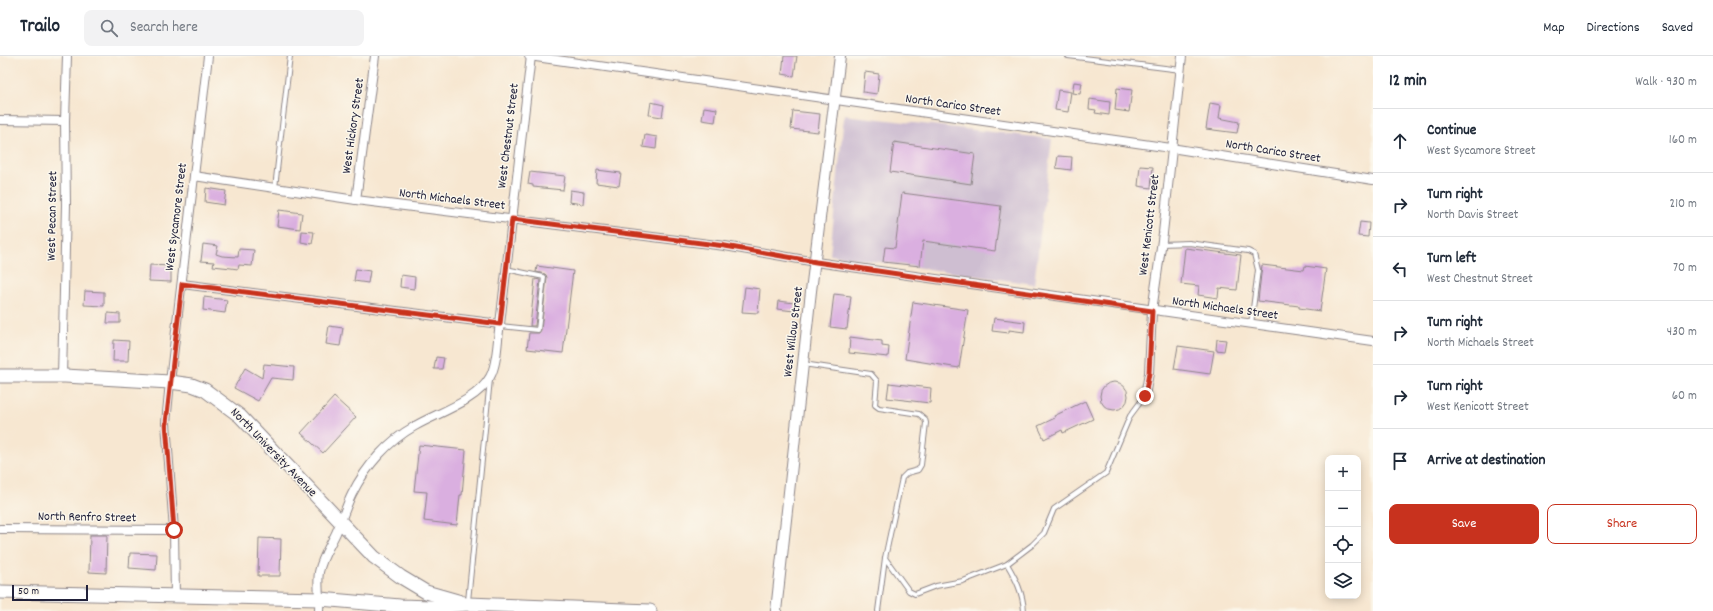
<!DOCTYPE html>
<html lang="en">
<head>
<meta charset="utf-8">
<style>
	:root { --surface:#fff; --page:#f2f2f3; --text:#1f2937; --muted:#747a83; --line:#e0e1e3; --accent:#c8321e }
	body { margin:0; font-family:Dekko,sans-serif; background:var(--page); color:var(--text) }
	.controls { position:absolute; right:12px; bottom:12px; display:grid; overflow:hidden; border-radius:8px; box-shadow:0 2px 10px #0003 }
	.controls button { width:36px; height:36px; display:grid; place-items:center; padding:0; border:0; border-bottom:1px solid var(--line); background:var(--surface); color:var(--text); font:20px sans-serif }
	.scale { position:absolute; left:12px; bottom:10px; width:76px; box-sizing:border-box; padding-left:4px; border:2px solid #22223b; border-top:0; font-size:11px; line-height:14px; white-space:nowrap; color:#22223b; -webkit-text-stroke:3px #fbf7ec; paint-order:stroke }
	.stop { position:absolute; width:12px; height:12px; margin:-9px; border:3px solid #c8321e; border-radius:50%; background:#fff }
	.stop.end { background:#c8321e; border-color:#fff; box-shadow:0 1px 4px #0008 }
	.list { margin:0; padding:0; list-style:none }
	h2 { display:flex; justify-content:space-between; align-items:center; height:52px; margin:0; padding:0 16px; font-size:17px }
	h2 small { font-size:13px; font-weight:400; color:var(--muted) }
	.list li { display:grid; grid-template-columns:26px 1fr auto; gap:12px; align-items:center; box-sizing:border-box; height:64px; padding:0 16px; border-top:1px solid var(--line) }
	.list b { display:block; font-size:15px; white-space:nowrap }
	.list p { margin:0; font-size:13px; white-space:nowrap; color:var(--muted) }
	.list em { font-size:13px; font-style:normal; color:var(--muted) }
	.actions { display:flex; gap:8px; padding:12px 16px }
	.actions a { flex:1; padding:9px 0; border:1px solid var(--accent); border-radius:8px; text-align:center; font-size:14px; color:var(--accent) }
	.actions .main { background:var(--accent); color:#fff }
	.icon { flex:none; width:22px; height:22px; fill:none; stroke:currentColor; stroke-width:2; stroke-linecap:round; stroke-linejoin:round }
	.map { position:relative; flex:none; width:1373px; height:555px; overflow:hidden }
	header { display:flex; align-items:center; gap:24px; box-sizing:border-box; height:56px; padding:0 20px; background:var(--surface); border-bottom:1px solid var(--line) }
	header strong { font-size:19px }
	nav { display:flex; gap:22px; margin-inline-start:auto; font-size:14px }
	.search { width:280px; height:36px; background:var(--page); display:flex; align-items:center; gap:10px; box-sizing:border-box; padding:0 14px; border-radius:8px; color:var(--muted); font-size:15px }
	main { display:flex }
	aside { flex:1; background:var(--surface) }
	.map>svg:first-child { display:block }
	.industrial { fill:#cebed1 }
	.building { fill:#daafe0 }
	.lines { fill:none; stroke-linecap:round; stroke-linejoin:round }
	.service-casing { stroke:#8c8486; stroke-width:6 }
	.minor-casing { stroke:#8c8486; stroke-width:10 }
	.tertiary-casing { stroke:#8c8486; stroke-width:12 }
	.primary-casing { stroke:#8c8486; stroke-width:15 }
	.service { stroke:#fff; stroke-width:4 }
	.minor { stroke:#fff; stroke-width:8 }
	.tertiary { stroke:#fff; stroke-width:10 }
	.primary { stroke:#fff; stroke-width:13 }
	.route { stroke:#c8321e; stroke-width:5 }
	.labels { text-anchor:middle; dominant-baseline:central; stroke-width:3; stroke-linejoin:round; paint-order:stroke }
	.street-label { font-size:13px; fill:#22223b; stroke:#fbf7ec }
</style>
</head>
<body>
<header>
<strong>Trailo</strong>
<div class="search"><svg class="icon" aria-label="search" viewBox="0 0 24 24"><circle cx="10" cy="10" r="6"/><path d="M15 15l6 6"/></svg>Search here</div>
<nav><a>Map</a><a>Directions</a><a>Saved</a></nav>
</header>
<main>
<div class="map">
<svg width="1373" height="555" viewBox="0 0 1373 555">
	<rect width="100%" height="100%" fill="#fbf7ec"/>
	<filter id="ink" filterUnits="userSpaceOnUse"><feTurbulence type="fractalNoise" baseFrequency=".025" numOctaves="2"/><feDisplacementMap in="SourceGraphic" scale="8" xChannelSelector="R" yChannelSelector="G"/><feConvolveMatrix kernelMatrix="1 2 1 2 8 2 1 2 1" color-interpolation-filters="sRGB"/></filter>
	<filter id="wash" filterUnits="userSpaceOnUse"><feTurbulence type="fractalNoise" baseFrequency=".012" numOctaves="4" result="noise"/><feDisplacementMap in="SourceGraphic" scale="16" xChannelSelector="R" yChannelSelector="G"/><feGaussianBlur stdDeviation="0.9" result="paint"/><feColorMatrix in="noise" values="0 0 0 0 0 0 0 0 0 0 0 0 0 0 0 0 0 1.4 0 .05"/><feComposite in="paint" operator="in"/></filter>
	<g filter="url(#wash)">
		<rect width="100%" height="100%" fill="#f7e7d1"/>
		<!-- industrial -->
		<polygon class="industrial" points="844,59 1052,83 1034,228 830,199"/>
		<g id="blocks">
			<!-- building -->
			<g class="building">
				<polygon points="784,0 797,0 794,20 782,18"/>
				<polygon points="865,16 879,18 877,38 863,36"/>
				<polygon points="1074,26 1082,27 1080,38 1072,37"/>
				<polygon points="1117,32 1132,34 1129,56 1115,54"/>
				<polygon points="1058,34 1071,36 1068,56 1055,54"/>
				<polygon points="1090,43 1110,46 1109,59 1095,57 1096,54 1089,53"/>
				<polygon points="651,46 664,49 662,61 649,59"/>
				<polygon points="1210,47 1221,49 1219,62 1239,66 1237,77 1206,73"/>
				<polygon points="704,51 717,53 715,66 702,64"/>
				<polygon points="793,55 820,58 818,76 791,73"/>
				<polygon points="645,79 657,81 656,93 643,91"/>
				<polygon points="894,86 975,98 971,128 890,116"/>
				<polygon points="1058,100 1072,101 1071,114 1056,112"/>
				<polygon points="1140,110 1153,111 1151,132 1138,130"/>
				<polygon points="597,114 621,117 619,130 596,127"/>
				<polygon points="530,116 565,120 563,134 533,131 533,129 528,128"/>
				<polygon points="206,132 226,135 224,149 205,146"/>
				<polygon points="570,134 584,136 583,148 569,146"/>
				<polygon points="902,137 1001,150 995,195 923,185 920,210 883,206 885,191 895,192"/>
				<polygon points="279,154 302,157 300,173 277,170"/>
				<polygon points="1360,166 1369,167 1368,181 1358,180"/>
				<polygon points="302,175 314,176 312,188 301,186"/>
				<polygon points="203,188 218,190 216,198 222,200 238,201 239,193 254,194 252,210 239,209 238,213 231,212 213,210 214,206 201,205"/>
				<polygon points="1185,192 1241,199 1237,234 1219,232 1218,242 1198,239 1199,230 1181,228"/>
				<polygon points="150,209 171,210 171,226 149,225"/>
				<polygon points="1262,209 1304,214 1305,210 1326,213 1320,255 1299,252 1299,250 1258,245"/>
				<polygon points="537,210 573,215 563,297 527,293 529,277 539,277 541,274 547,221 545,218 536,216"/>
				<polygon points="356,213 370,215 368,227 354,225"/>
				<polygon points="401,219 415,221 414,233 400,231"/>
				<polygon points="535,223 540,224 535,270 530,270"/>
				<polygon points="745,231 760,233 758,257 742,256"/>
				<polygon points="85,235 104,236 104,250 84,249"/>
				<polygon points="834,238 851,240 847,273 830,271"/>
				<polygon points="204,241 227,244 225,257 203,254"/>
				<polygon points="778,245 795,247 794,255 777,253"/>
				<polygon points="913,246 968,254 959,312 905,303"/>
				<polygon points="108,257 120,258 120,267 107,267"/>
				<polygon points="994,262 1025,266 1024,276 1009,274 1009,277 992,275"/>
				<polygon points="329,270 343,272 340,290 326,288"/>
				<polygon points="850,281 882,285 882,290 889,291 888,301 849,297"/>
				<polygon points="1217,283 1226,284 1224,295 1216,294"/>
				<polygon points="114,284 129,285 128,305 113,305"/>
				<polygon points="1178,290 1214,295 1210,318 1174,313"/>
				<polygon points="436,301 444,302 442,313 434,313"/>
				<polygon points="264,308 294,311 293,324 271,322 258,345 234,332 245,312 262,322"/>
				<circle cx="1114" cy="340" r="14"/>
				<polygon points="889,327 931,332 930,347 887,342"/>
				<polygon points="334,341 356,361 323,397 301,377"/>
				<polygon points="1085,345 1093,363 1063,377 1062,374 1044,383 1038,370 1055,362 1054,360"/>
				<polygon points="419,389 466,394 462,439 460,439 457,469 424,465 427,436 414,435"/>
				<polygon points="90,479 107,479 106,517 89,516"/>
				<polygon points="259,482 281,483 280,520 258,520"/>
				<polygon points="130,497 157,498 156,514 129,512"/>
			</g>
		</g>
	</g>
	<g filter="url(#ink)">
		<use href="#blocks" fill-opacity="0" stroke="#8c8486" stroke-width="1"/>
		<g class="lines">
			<defs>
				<g id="service">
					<polyline points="1068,0 1181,14"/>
					<polyline points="275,132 290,0"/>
					<polyline points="1161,188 1189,187 1248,195 1254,198 1258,214 1251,268"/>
					<polyline points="500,270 538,274 544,221 506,213"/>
					<polyline points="803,308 871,318 877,325 875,349 879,352 919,358 925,363 926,367 921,409 918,414 907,417 902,422 885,502 878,555"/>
					<polyline points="885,502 909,535 915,538 936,530 963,525 1007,508 1032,489 1044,477 1054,453 1106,417 1130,360 1145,340"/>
					<path d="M1007 508C1016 523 1023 537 1024 555"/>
					<polyline points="468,545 490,323"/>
				</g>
				<g id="minor">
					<polyline points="529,0 1171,92 1373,124"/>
					<polyline points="0,64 65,65"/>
					<polyline points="194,120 356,144 725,190 816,206 1373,285"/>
					<polyline points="356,144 375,0"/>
					<polyline points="182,228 500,268"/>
					<polyline points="62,321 66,149 65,65 67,0"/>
					<polyline points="1145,340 1149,317 1152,255 1163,177 1182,0"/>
					<polyline points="0,473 174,474"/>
					<polyline points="175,541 174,474 166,367 170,326 208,0"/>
					<path d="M319 555C320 542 317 528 319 516 322 501 330 490 336 477 342 464 346 450 352 438 366 410 388 385 415 370 437 357 477 345 490 321 498 307 497 283 500 268L531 0"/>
				</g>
				<polyline id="tertiary" points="776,555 811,235 840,0"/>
				<g id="primary">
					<polyline points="0,320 65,320 170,326 192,329 205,334 240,360 374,501 401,521 426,536 461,546"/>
					<polyline points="0,536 320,543 400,550 432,551 468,548 650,555"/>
				</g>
			</defs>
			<!-- service casing -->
			<use href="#service" class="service-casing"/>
			<!-- minor casing -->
			<use href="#minor" class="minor-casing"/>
			<!-- tertiary casing -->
			<use href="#tertiary" class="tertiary-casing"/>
			<!-- primary casing -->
			<use href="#primary" class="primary-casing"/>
			<!-- service -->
			<use href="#service" class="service"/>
			<!-- minor -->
			<use href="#minor" class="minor"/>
			<!-- tertiary -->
			<use href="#tertiary" class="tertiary"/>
			<!-- primary -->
			<use href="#primary" class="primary"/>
		</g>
	</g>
	<g class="lines" filter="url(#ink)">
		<!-- route -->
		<polyline class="route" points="174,474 166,367 182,228 500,268 512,163 725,190 816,206 1152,255 1149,317 1145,340"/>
	</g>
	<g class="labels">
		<!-- street labels -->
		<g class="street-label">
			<text transform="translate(953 50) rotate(8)">North Carico Street</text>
			<text transform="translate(354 70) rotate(-82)">West Hickory Street</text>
			<text transform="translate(509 80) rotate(-83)">West Chestnut Street</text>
			<text transform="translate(1273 96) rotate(9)">North Carico Street</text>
			<text transform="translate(452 144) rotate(7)">North Michaels Street</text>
			<text transform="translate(53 160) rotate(-89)">West Pecan Street</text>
			<text transform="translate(177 161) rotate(-83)">West Sycamore Street</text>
			<text transform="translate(1150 169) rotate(-83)">West Kenicott Street</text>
			<text transform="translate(1225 253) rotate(8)">North Michaels Street</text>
			<text transform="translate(794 276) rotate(-83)">West Willow Street</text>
			<text transform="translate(273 397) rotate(46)">North University Avenue</text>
			<text transform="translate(87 462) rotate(1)">North Renfro Street</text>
		</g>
	</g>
</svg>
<div class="controls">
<button>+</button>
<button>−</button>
<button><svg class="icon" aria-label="locate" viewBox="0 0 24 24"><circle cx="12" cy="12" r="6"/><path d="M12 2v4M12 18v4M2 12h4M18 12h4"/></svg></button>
<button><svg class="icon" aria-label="layers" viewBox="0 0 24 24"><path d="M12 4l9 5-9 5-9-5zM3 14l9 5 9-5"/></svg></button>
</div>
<div class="scale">50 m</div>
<div class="stop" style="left:174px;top:474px"></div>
<div class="stop end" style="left:1145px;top:340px"></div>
</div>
<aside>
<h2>12 min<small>Walk · 930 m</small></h2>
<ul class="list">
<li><svg class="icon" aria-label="ahead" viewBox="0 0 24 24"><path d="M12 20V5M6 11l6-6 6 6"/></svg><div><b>Continue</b><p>West Sycamore Street</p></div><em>160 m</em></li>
<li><svg class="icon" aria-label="right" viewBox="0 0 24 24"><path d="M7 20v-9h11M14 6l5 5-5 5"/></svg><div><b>Turn right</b><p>North Davis Street</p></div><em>210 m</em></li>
<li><svg class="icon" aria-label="left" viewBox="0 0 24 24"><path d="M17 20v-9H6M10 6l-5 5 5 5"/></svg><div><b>Turn left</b><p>West Chestnut Street</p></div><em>70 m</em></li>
<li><svg class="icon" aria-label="right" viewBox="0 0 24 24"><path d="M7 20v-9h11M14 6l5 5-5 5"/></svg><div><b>Turn right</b><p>North Michaels Street</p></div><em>430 m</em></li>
<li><svg class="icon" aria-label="right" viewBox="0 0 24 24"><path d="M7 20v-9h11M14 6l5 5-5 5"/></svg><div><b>Turn right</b><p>West Kenicott Street</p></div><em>60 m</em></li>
<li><svg class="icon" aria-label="arrive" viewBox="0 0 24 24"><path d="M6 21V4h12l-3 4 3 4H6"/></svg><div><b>Arrive at destination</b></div></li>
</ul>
<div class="actions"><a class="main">Save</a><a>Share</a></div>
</aside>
</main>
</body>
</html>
